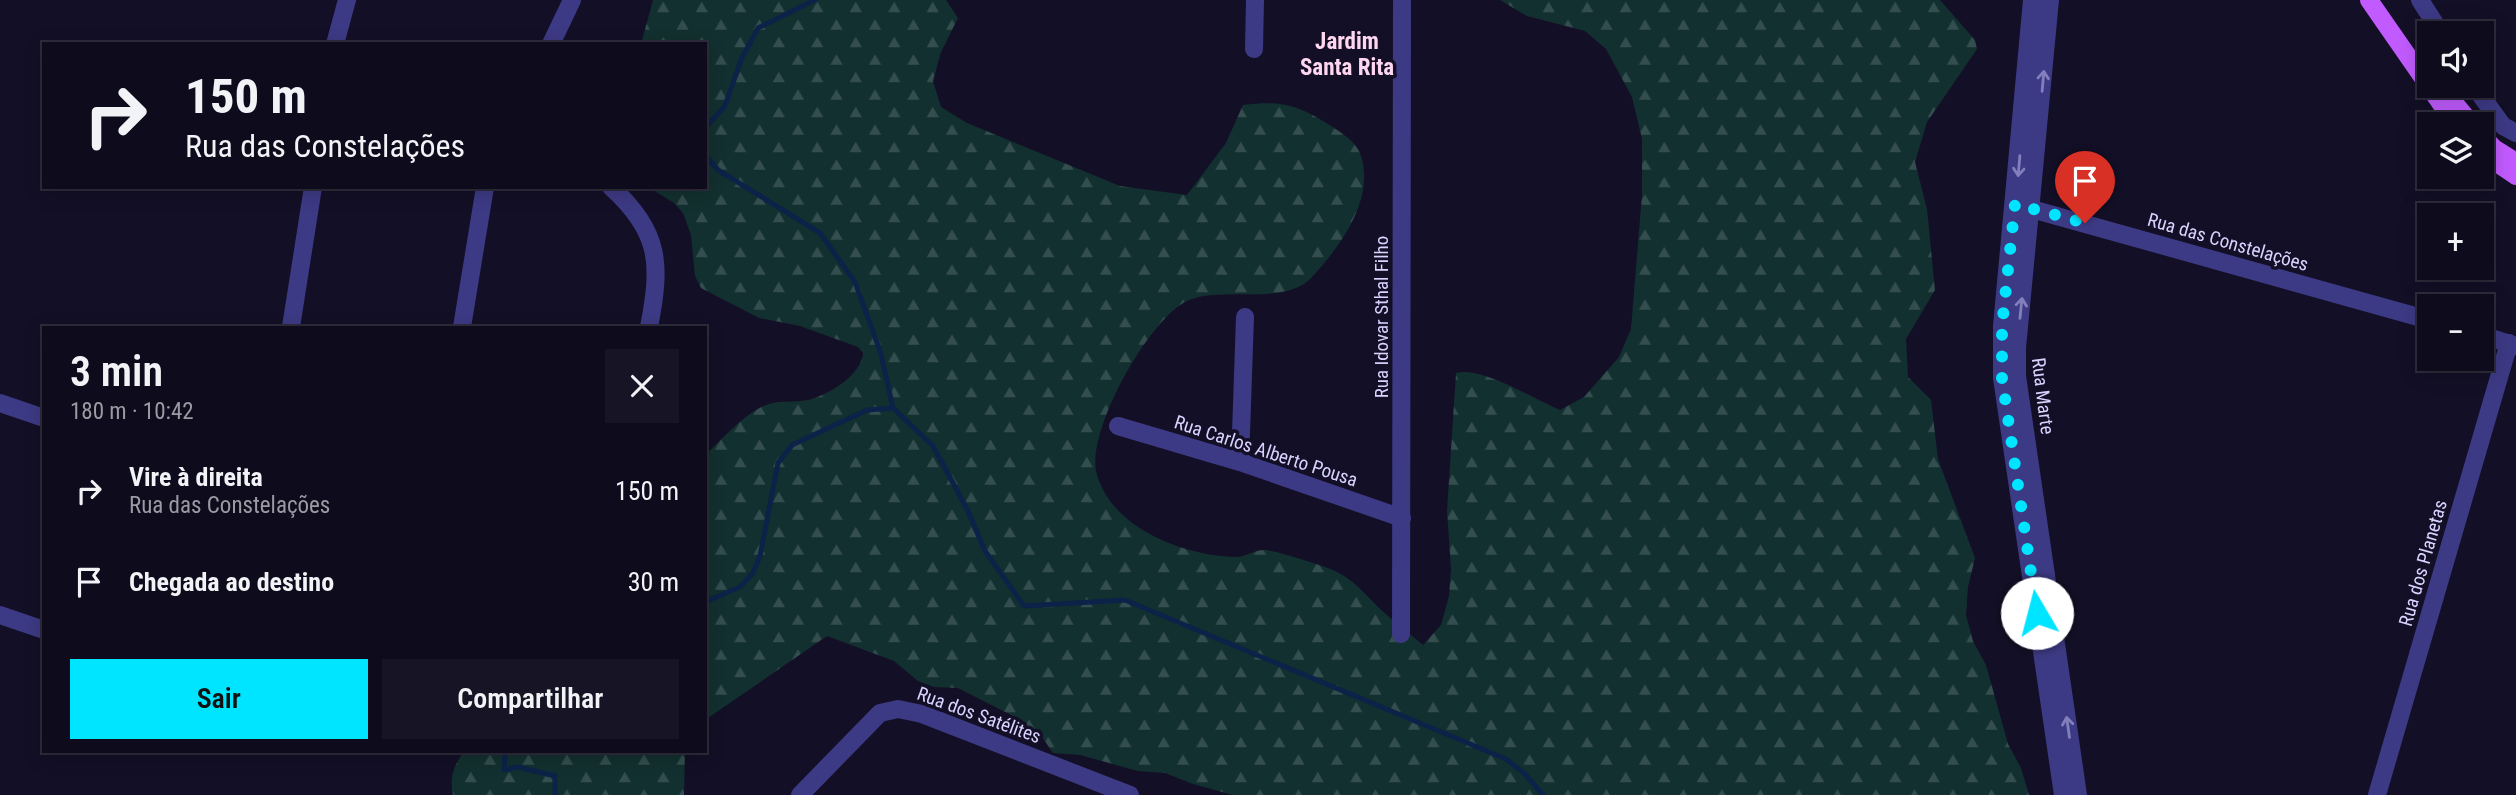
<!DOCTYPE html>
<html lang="pt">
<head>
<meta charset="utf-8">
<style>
	:root { --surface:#0e0b1c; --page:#171425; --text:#f1f3f6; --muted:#9b9ba3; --line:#2e2b3b; --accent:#00e5ff }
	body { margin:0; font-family:"Roboto Condensed",sans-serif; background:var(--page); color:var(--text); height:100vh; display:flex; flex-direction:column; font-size:26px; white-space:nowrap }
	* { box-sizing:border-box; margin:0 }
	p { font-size:23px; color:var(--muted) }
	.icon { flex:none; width:38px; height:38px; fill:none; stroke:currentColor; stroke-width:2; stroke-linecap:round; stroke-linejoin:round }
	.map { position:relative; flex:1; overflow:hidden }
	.drawer { position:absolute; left:42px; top:326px; width:665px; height:427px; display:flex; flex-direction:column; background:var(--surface); border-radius:0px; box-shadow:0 4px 18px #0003,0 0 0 2px var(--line) }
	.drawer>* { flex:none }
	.hud { position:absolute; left:42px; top:42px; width:665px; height:147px; border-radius:0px; box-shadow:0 4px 18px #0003,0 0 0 2px var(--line); background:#0e0b1c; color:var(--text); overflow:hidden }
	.fabs { position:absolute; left:2417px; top:21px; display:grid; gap:14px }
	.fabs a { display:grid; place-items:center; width:77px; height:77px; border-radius:0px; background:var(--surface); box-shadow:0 4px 18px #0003,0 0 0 2px var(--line); font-size:35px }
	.pin { position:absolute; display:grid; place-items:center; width:60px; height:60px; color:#fff; margin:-72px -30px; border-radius:50% 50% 50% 0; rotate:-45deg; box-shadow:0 0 7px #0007 }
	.pin .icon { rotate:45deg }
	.me { position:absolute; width:77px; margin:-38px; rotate:352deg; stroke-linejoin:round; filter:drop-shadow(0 0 5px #0008) }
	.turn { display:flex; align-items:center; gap:24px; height:147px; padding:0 28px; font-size:32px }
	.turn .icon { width:91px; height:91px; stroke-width:2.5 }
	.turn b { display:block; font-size:49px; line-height:60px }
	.round { display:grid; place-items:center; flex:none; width:74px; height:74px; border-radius:0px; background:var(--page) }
	.overview { display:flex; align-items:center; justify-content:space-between; height:119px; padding:0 28px }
	h1 { font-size:42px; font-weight:600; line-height:52px }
	.action { display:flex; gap:14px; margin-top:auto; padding:14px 28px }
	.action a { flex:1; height:80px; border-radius:0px; background:var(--accent); color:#111; font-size:28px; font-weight:600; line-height:80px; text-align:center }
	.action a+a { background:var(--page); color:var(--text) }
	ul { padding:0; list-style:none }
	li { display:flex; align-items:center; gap:21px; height:91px; padding:0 28px }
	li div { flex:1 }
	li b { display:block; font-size:26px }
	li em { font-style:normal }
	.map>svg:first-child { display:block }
</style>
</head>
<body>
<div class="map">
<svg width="2516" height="795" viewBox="0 0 2516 795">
	<defs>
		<pattern id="forest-firs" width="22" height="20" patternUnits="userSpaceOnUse" patternTransform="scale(1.75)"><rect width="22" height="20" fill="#12302f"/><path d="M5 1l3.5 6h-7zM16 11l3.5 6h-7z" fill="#344d4e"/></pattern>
	</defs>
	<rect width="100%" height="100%" fill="#130f26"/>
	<path fill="url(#forest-firs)" d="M653,0H946L958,18L941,52L933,81L941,107L967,123L1120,186L1187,195L1226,143L1243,105C1277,101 1293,103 1323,121C1336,129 1357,141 1361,156C1375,201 1339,248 1311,278C1284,306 1225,286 1189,300C1150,316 1084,434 1097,475C1113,529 1183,555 1234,557C1244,558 1254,550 1264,550C1275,550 1324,566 1335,571C1354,580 1364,593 1379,608C1393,621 1409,633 1423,645L1441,625L1449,596L1451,569L1447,511L1456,373C1481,366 1534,399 1560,410L1584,397L1619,357L1631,329L1642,195V139L1632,97L1606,49L1585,31L1527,16L1500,0H1940L1975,40L1977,49L1927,122L1915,162L1927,209L1935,290L1906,339L1908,377L1931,400L1938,459L1975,558L1968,587L1966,615L1973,641L1986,665L2008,744L2021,768L2029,795H1233L1193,784L1165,773L1138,771L1080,755L1053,753L1042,737L1011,715L958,688L934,687L918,681L894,661L827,636L705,720V455C723,439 746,411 769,404C782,400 795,403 808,400C828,395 861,376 863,353L858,347L800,326L759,318L701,288L695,276L691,235L683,213L674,203L648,187H705V44H641Z
		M464,751H685L684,795H453C449,776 454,766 464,751Z"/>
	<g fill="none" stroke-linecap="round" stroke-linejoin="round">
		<path stroke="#0c2248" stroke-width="5" d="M705,128L725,106L741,60L758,28L815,0
			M705,155L718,170L820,233L855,282L881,354L893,408L933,446L967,509L985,551L1024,606L1125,600L1506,759L1524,773L1543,795
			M705,602L740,587L753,573L760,556L778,463L792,445L867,410L893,408
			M509,751L505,754L504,770L518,767L555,776V795"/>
		<path stroke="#3d3a85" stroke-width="18" d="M2032,0L2002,326V378L2063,795
			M2050,0L2017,348V376L2078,795
			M2420,0L2441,33
			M335,44L347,0
			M551,44L572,0
			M1254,49L1255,0
			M2474,86L2503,126L2516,133
			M611,187C661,232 661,265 649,327
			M2021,206L2429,320
			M291,327L313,187
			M462,327L485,187
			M2482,335L2516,346
			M0,403L44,418
			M1118,426L1240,462L1402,518
			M1240,462L1245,317
			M0,615L44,630
			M1401,634L1402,0
			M800,795L880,713L898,709L922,714L1130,795
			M2377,795L2509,343"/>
		<path stroke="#c25bff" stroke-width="18" d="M2369,0L2455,124
			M2452,100L2472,124
			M2482,135L2494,148L2516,162
			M2482,153L2516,176"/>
	</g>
	<defs><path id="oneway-shaft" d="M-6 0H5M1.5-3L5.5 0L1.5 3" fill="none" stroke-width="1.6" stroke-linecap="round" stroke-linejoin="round" transform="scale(1.75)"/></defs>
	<g stroke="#837fbc">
		<use href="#oneway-shaft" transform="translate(2043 81) rotate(-85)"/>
		<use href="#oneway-shaft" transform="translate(2019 166) rotate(95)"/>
		<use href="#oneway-shaft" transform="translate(2021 308) rotate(-84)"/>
		<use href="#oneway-shaft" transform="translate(2068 727) rotate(-98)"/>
	</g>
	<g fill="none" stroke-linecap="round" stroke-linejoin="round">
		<path stroke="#00e5ff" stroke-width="12" stroke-dasharray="0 21.6" d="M2037,613L2002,378V326L2015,204L2085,223"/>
	</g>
	<g text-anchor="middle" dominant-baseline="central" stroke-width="7" stroke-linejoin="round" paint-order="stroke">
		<g font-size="19" fill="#d9d4ff" stroke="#130f26">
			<text transform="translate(2228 242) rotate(16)">Rua das Constelações</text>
			<text transform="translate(1381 317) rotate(-90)">Rua Idovar Sthal Filho</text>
			<text transform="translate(2043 396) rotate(83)">Rua Marte</text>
			<text transform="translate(1266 451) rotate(18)">Rua Carlos Alberto Pousa</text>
			<text transform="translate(2423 563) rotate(-74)">Rua dos Planetas</text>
			<text transform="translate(979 715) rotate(20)">Rua dos Satélites</text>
		</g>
		<g font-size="23" font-weight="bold" fill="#ffd6f0" stroke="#130f26">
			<text x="1347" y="41">Jardim<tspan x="1347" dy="26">Santa Rita</tspan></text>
		</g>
	</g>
</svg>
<div class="fabs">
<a><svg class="icon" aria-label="sound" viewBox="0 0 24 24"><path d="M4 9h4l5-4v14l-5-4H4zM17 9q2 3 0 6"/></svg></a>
<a><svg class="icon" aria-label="layers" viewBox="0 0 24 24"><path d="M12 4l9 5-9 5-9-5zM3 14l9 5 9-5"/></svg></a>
<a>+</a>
<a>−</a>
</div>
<div class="pin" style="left:2085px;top:223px;background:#d93025"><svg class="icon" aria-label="arrive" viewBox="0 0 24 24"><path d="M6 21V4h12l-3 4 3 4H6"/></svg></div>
<svg class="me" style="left:2037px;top:613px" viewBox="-20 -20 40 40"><circle r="19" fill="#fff"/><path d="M0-13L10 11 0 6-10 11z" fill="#00e5ff"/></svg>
<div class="hud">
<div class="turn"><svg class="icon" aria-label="right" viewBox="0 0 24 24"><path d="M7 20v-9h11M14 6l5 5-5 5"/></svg><div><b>150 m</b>Rua das Constelações</div></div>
</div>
<section class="drawer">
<div class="overview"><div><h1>3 min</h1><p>180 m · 10:42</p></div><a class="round"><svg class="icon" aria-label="close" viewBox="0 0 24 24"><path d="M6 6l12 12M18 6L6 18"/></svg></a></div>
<ul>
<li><svg class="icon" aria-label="right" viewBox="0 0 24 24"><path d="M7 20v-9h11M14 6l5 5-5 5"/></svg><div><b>Vire à direita</b><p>Rua das Constelações</p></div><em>150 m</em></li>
<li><svg class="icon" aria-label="arrive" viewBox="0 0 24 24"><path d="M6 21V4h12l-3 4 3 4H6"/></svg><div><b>Chegada ao destino</b></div><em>30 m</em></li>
</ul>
<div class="action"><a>Sair</a><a>Compartilhar</a></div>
</section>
</div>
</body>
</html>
